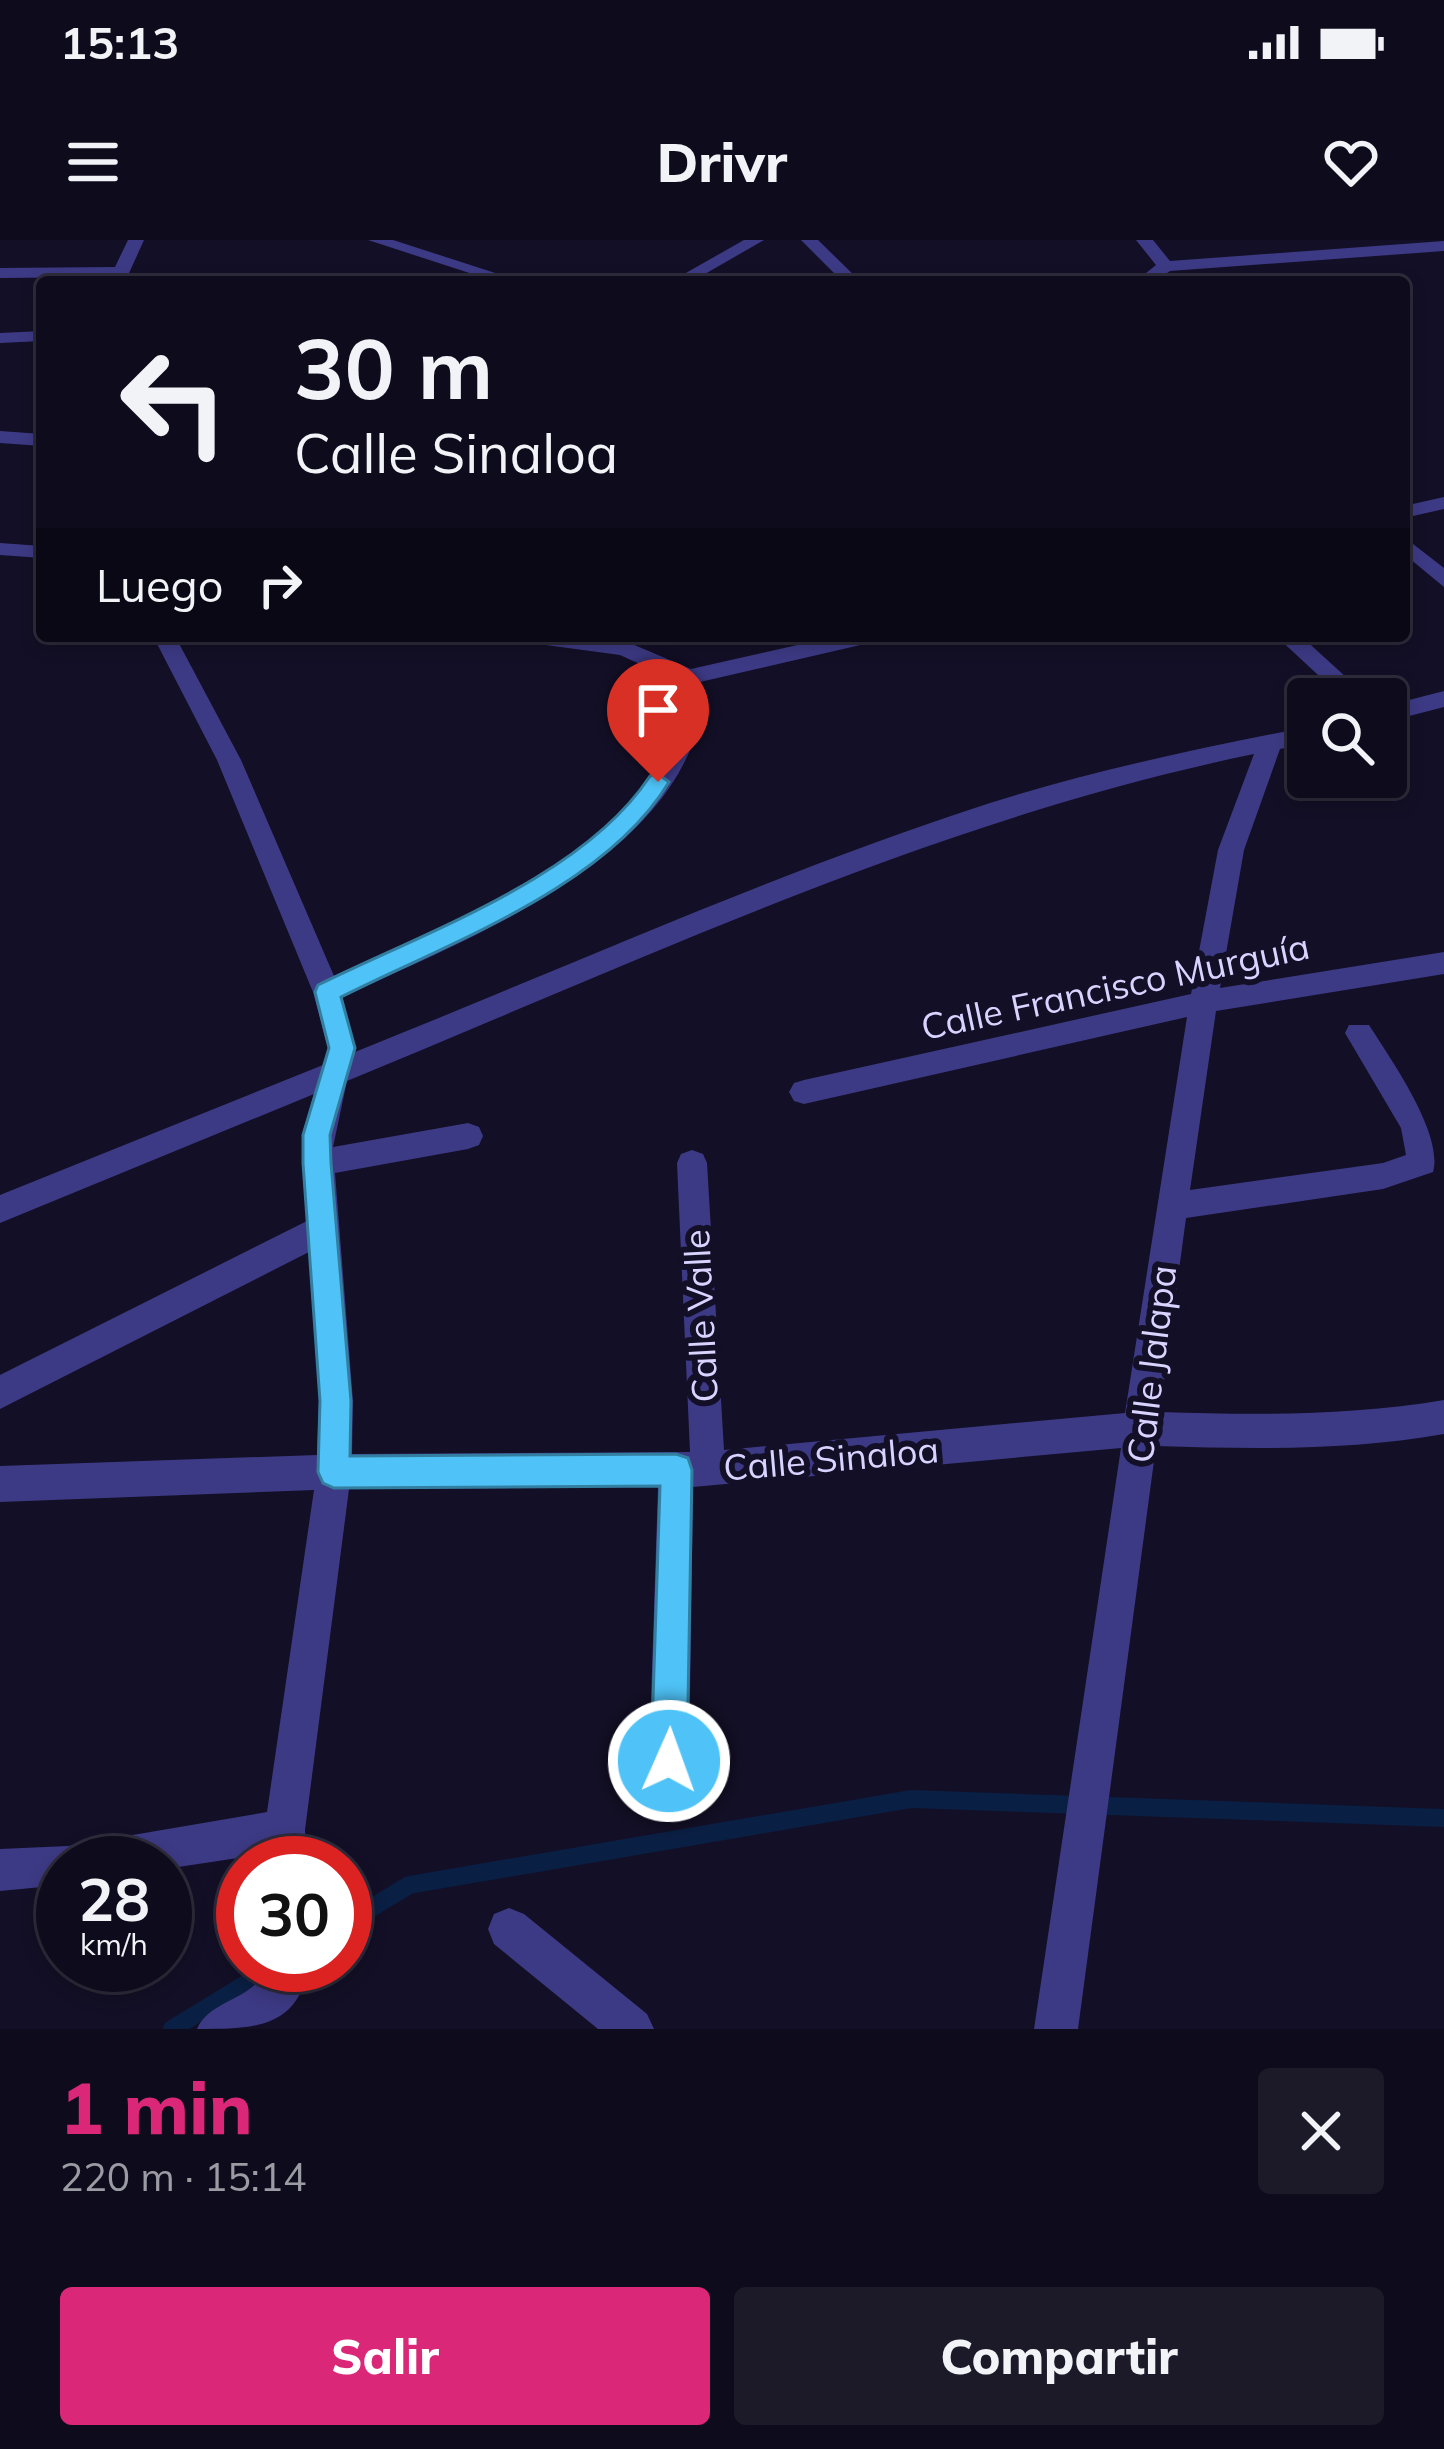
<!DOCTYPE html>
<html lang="es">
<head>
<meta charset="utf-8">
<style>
	:root { --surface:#0e0b1c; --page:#1c1929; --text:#f1f3f6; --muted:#9b9ba3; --line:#2e2b3b; --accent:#db2777 }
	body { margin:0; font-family:Mulish,sans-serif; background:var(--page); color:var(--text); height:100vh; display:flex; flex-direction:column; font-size:45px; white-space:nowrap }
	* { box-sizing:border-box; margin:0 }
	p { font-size:39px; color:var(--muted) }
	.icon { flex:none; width:66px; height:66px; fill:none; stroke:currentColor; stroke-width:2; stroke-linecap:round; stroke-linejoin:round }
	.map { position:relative; height:1789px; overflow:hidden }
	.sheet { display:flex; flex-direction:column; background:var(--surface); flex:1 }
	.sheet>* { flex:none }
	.top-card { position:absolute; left:36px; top:36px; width:1374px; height:366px; border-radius:12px; box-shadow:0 6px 18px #0003,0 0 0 3px var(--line); background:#0e0b1c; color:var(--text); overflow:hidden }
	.buttons { position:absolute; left:1287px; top:438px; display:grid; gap:24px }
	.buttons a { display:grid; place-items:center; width:120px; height:120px; border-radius:12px; background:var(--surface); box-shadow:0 6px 18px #0003,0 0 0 3px var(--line); font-size:60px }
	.speed { position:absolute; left:36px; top:1596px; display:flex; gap:24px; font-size:60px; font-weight:700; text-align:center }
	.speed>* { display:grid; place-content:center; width:156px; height:156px; border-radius:50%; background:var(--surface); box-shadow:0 6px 18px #0003,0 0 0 3px var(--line); line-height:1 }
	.speed small { font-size:30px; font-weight:400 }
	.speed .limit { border:18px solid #d22; background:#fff; color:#111 }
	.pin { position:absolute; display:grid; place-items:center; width:102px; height:102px; color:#fff; margin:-123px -51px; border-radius:50% 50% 50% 0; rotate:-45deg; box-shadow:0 0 12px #0007 }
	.pin .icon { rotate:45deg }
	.me { position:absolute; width:132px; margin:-66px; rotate:2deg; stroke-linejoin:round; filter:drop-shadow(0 0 9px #0008) }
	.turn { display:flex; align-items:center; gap:42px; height:252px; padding:0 60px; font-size:54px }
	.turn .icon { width:156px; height:156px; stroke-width:2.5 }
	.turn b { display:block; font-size:84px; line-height:102px }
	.then { display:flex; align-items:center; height:114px; padding:0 60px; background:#0003; gap:24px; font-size:45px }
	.round { display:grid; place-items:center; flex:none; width:126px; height:126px; border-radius:12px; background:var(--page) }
	.overview { display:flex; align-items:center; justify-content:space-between; height:204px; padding:0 60px }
	h1 { font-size:72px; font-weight:800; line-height:90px; color:var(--accent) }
	.action { display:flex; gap:24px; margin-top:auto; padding:24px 60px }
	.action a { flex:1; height:138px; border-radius:12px; background:var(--accent); color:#fff; font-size:48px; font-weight:800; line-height:138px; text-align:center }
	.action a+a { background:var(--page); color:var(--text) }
	.status { display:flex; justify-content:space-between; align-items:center; height:84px; padding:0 60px; background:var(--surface); direction:ltr }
	.status svg { height:33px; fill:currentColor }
	header { display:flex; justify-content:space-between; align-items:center; height:156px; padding:0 60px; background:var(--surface); font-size:54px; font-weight:800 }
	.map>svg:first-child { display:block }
</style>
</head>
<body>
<div class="status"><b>15:13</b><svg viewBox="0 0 49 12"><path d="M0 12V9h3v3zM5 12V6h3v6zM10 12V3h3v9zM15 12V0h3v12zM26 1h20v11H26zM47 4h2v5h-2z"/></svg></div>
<header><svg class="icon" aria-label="menu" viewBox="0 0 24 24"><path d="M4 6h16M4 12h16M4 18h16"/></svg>Drivr<svg class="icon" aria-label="heart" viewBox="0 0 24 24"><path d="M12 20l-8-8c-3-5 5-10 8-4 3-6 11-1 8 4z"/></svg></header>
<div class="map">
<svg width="1444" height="1789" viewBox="0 0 1444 1789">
	<rect width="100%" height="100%" fill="#130f26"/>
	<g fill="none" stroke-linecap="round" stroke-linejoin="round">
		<path stroke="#0a1f44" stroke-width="18" d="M345,1684L409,1645L911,1559L1444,1578
			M172,1789L277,1725"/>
		<path fill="#3d3a85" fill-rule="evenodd" d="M128,0H144L125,42H109L111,37L0,38V28L115,27Z
			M368,0H393L523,42H497Z
			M744,0H764L691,42H670Z
			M801,0H818L861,42H843Z
			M1136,0H1153L1170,21L1444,1V11L1170,31L1154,42H1135L1156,25Z
			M42,91V101L0,103V93Z
			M0,191L42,194V206L0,203Z
			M1444,257V269L1404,278V266Z
			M1404,297L1444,328V347L1404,314Z
			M0,303L42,306V318L0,315Z
			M153,396H175L241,520L334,736C436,690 634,611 672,496C677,479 676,458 677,441L620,415L531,403L520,396L625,401L691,429L837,396H880L869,403L700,442C699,459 701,481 695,497C650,630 460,702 342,757L355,812C565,728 774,633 990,563C1094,530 1201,508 1308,487V503L1280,509L1244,610L1220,748L1444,712V734L1216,771L1190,950L1383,923L1406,915L1401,888L1345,793L1349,785H1369C1390,818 1444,894 1433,932L1383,949L1186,978L1160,1172C1256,1175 1349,1176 1444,1160V1194C1348,1211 1253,1209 1156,1206L1078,1789H1034L1121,1208L693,1247L689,1521L683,1535L669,1541L655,1535L649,1521L658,1247L349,1249L305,1590L307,1623H265V1614L165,1629V1623H63V1645L0,1651V1609L68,1606L267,1572L314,1250L0,1262V1226L317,1215L319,1161L309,1012L0,1169V1135L307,981L302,895L314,854L0,983V955L323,825L328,808L313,752L217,520ZM1254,514L1218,610L1191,754L804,840L794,843L789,852L794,861L804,864L1187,777L1125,1173L724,1210L707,923L703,914L692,910L681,914L677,923L690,1212L352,1214L353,1161L335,933L468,909L479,905L483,896L479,887L468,883L333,907L347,841C644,719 938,579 1254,514Z
			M1276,396H1301L1370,459H1344Z
			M1444,451V467L1386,482V466Z
			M509,1668L524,1674L647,1774L654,1789H598L494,1704L488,1689L494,1674Z
			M267,1725H309C298,1789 254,1789 197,1789C210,1758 258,1760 267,1725Z"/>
	</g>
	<path fill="#4fc3f7" stroke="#337fa1" stroke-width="3" d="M658,534L669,542C605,648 450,702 341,757L355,808L330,895L331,923L351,1161L350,1216L676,1214L688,1218L692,1230L687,1521L681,1534L669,1539L656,1534L651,1521L660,1246L334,1248L323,1243L318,1232L320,1161L303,923V895L329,808L315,752L318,745C425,692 584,637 650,536Z"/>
	<g text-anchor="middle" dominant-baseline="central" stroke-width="12" stroke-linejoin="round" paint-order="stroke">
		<g font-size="36" fill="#d9d4ff" stroke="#130f26">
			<text transform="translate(1115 746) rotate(-12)">Calle Francisco Murguía</text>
			<text transform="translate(700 1076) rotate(-93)">Calle Valle</text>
			<text transform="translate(1151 1124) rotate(-83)">Calle Jalapa</text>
			<text transform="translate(831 1218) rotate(-5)">Calle Sinaloa</text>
		</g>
	</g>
</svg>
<div class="buttons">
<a><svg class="icon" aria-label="search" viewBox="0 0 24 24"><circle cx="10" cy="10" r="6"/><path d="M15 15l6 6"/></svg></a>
</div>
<div class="speed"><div>28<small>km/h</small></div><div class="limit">30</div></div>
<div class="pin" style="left:658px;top:542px;background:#d93025"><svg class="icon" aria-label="arrive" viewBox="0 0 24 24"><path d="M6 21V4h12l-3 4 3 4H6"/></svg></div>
<svg class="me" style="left:669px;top:1521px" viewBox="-20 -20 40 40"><circle r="17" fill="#4fc3f7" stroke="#fff" stroke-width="3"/><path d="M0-11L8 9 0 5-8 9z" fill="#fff"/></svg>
<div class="top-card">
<div class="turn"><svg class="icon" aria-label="left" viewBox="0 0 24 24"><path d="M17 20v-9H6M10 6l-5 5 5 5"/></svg><div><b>30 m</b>Calle Sinaloa</div></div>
<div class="then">Luego<svg class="icon" aria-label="right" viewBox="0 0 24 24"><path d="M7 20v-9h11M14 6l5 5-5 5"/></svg></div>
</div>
</div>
<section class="sheet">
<div class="overview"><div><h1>1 min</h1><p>220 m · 15:14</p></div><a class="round"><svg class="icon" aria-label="close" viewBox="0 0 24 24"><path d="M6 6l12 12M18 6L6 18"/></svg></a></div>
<div class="action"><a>Salir</a><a>Compartir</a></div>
</section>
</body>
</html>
